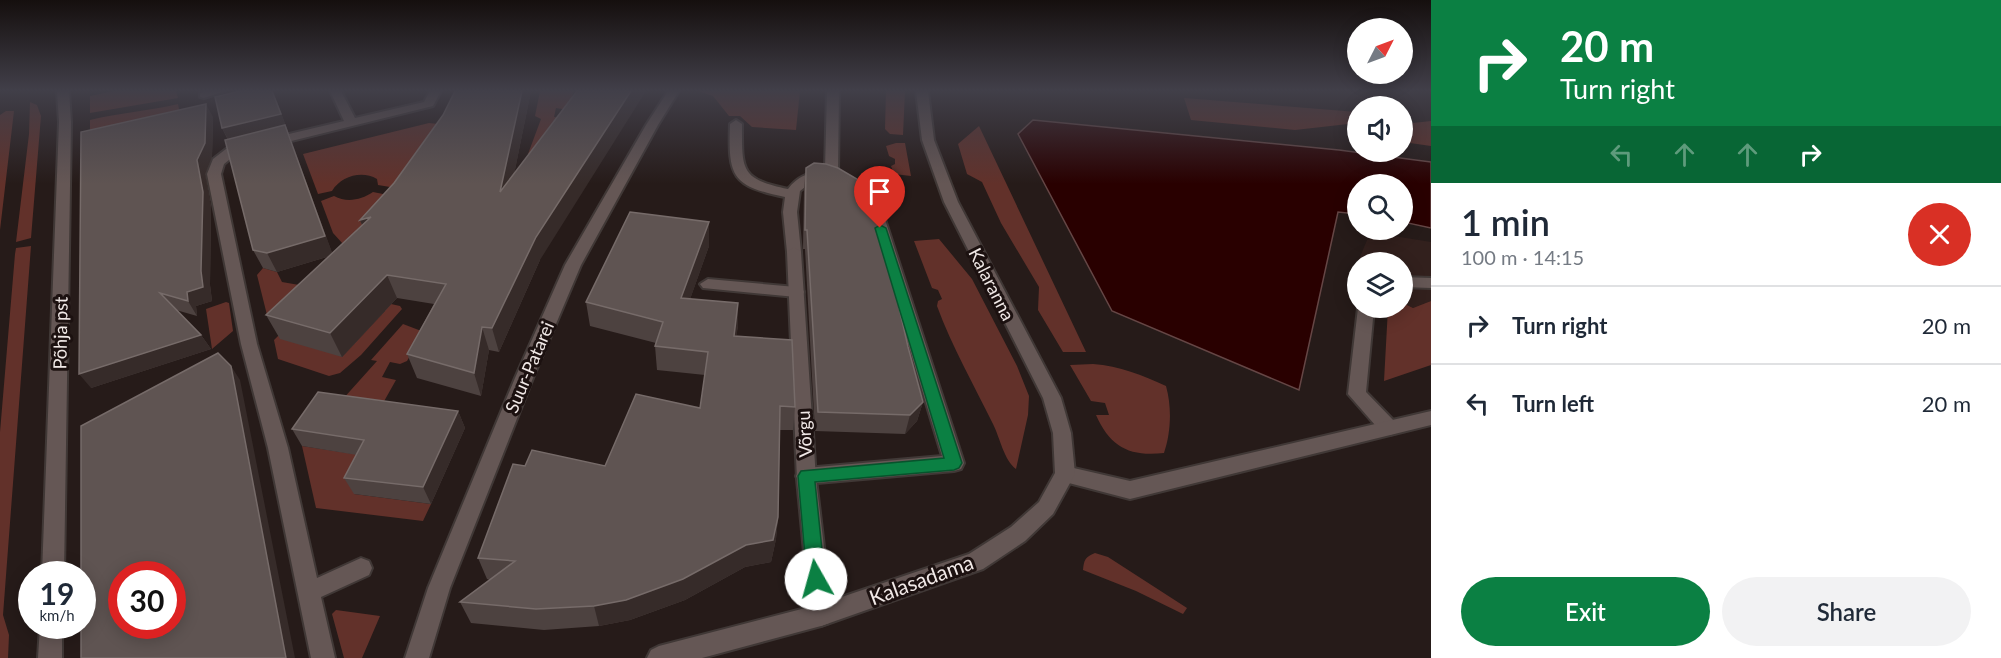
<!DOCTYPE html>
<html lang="en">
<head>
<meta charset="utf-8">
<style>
	:root { --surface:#fff; --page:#f2f2f3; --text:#1f2937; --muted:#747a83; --line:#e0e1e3; --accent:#0b8043 }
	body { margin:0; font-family:Lato,sans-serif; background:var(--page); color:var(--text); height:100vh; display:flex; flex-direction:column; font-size:22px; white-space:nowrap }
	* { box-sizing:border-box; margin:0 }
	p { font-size:20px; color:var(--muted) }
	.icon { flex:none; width:33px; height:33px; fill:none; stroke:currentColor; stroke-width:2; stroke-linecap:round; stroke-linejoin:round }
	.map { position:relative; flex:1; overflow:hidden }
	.panel { display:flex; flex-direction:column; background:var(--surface); width:570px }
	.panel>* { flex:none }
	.banner { background:#0b8043; color:#fff; overflow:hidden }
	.needle { width:39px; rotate:48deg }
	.controls { position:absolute; left:1347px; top:18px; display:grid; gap:12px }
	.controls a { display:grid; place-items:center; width:66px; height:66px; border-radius:50%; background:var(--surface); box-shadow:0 3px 15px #0003; font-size:30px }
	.speed { position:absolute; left:18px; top:561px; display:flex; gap:12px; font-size:30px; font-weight:700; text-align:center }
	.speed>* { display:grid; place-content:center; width:78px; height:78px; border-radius:50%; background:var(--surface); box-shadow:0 3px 15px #0003; line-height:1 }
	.speed small { font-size:15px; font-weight:400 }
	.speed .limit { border:9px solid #d22; background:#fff; color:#111 }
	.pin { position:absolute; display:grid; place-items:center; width:51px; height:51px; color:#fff; margin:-62px -26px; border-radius:50% 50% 50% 0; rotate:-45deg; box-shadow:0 0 6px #0007 }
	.pin .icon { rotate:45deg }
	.me { position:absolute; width:66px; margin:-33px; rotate:353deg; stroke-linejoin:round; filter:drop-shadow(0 0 4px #0008) }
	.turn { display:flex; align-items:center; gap:21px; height:126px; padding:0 30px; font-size:27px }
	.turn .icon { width:78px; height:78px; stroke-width:2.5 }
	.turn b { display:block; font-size:42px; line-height:51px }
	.lanes { display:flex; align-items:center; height:57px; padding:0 30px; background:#0003; justify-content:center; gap:30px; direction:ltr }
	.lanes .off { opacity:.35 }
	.round { display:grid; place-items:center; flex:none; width:63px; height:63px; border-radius:32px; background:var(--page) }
	.head { display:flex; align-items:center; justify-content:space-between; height:102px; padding:0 30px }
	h1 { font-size:36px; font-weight:600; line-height:45px }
	.action { display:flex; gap:12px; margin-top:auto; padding:12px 30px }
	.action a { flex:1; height:69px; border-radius:36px; background:var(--accent); color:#fff; font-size:24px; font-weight:600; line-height:69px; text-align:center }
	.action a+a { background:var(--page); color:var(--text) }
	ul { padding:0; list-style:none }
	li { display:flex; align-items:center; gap:18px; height:78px; padding:0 30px; border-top:2px solid var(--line) }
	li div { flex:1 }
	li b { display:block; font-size:22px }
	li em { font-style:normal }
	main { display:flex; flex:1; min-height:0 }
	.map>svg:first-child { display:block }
</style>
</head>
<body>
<main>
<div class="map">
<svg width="1431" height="658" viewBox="0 0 1431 658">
	<rect width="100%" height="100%" fill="#261b19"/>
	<path fill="#32201d" d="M1381,234L1431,242V301L1413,308L1403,303L1402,262H1358L1367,240Z"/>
	<path fill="#62312a" d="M114,91H176L178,98L90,113V96Z
		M540,91H574L569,104L606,116L556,108L554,117L563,118L539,153L528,154L541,119L535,116Z
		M698,91H800L796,130L752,127L740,116H729L713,96Z
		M886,91H905L903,135L890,134L885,129Z
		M1184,98L1357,112V123L1295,130L1191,120Z
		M30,102L37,105L41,116L31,238L16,242L29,134Z
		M178,104L182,124L90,146V120C119,113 148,111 178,104Z
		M6,111H14L0,230V115Z
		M1431,121V146L1403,142V124Z
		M429,123L438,124L396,188L378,185L377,179C362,170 341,176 332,191L318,194L303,154Z
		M979,126L1086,352H1063L1038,310L1039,287L1001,223L982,182L967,174L958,144Z
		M896,143H905L911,176L894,174L891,166L895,164V159L889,156L886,146Z
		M373,192L393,196L343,244L333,233L321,201L334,196C347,203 361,200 373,192Z
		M939,239L972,279L1017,366L1029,396L1028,415L1016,469C1004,460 1000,438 993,424C974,385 952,347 937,306L938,301L942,299L938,290L932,288L914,241Z
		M31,246L3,615L9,635L8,658H0V432L15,254L16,248Z
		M263,268L277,272L282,282L305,286L275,315L269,313L267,315L257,275Z
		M1431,301V365L1384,381L1388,308H1402L1403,303L1413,308Z
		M226,302L229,303L233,331L212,349L206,309Z
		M382,302L400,306L402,309L361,355L340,373L329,376L278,359L274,340L288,326L342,357L385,311Z
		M403,324L424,332L407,361L400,364L390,362L382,377L396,380L378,412L333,410L377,361L371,360Z
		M1093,364C1120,366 1142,375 1166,386C1172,407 1171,433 1164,453C1130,457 1110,447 1096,415H1109L1105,403L1091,401L1070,365Z
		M302,446L374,457L354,494L431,504L423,521L316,508Z
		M1095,553L1108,557L1187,608L1183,614L1136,591L1083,570C1084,560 1085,557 1095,553Z
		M336,610L380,616L362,658H344L332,614Z"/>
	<path fill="#290000" stroke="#654645" stroke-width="1.5" d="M1033,120L1339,150L1431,162V228L1403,222L1402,184H1358L1357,214L1338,212L1299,390L1112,311L1018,134Z"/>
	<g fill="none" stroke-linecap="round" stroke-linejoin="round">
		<g stroke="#403836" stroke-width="4">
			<path id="service" d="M330,91H341L355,118L424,102L430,91H441L433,106L235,155L224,164L221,174L257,344L288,448L317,578L361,558L369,561L372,568L369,575L321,597L335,658H311L268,448L241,344L207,174L213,159L226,149L344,121Z
				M827,91H839L838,174L836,177L814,180L800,191L797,212L801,252L794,257L787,252L783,212L785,197C732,186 728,177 730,124L736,120L742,124C742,170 740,179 788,189C798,176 808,173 825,170Z
				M204,92V91H225L204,98L200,97V93Z
				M869,196L874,197L881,207L964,463L961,469L954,471L806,484L799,482L796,476L799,470L806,468L942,456L867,207L862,200Z
				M1402,277L1431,278V288L1402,287Z
				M708,279L796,287L802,288L804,292L802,296L796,297L703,288L700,284Z
				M1358,308H1374L1366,392L1396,423L1398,428L1396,433L1389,435L1382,433L1348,394Z"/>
		</g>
		<g stroke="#403836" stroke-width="4">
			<path id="minor" d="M668,91H679L658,125L581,265L533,378L450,588L429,658H405L428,588L515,378L565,265L646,125Z
				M794,247L801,252L816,479L832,615L829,623L821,626L813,623L810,615L797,479L787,252Z
				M1431,411V425L1130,499L1065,482L1058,480L1055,474L1058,468L1065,466L1130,481Z"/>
		</g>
		<g stroke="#403836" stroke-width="4">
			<path id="tertiary" d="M916,91H928L934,140L958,202L1061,398L1071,433L1075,474L1053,514L1025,541L983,569L821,626L702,658H647L651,650L659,646L821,604L969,554L1011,527L1039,502L1055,473L1053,433L1043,398L944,202L922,140Z"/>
		</g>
		<g stroke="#403836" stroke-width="4">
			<path id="secondary" d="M57,91H69L71,122L64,574H42L59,122Z
				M40,626H62V658H38Z"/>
		</g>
		<use href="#service" fill="#655755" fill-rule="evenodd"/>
		<use href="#minor" fill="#655755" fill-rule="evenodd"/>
		<use href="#tertiary" fill="#655755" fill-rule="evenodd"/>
		<use href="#secondary" fill="#655755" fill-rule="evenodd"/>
	</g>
	<path fill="#4d4240" d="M455,91H531L514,174L540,260L499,352L489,350L481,396L417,378L407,354L434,304L397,298L342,357L280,339L266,315L330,256L277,272L263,268L253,250L228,140L222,128L277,102L288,132H287L332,253L362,225L360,220L394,183L443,115Z
		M213,117L212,157L205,174L211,207L210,285L212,301L196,306L197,316L176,310L201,335L211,349L91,388Z
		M806,168L908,347L923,402L917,421L905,434L815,431L805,249H803L804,188Z
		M709,246L690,299L738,326L736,336L795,407L793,430H780L778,517L776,539L771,562L745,567L685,600L630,620L599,626L544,630L471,623L460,602L490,580L487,579L478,558L525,466H605L700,408L705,375L657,370L655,346L656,343L590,326L586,302Z
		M458,411L465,428L431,504L354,494L344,478L357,455L302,446L292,429Z"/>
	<path fill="#362b29" d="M273,91L333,255L277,272L267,253L231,145L222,128Z
		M522,91H531L506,215L500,192Z
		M631,91H646L540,260L499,352L492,328L536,237Z
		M206,104L213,117L212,157L205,174L211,207L210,285L212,301L196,306L197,316L188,301L187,292L201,271L197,160Z
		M371,217L370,243L360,220Z
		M709,222V246L682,322L681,298Z
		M387,275L397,298L342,357L330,333Z
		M738,303V326L733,360L734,336Z
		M482,327L489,350L481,396L474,373Z
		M201,335L211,349L91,388L79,374Z
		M231,366L240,380L295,658H286Z
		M923,402L917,421L905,434L910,415Z
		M458,411L465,428L431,504L423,487Z
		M778,517L776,539L771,562L745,567L685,600L630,620L599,626L594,606L746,545Z"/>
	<path fill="#5f5452" stroke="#766b69" stroke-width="1.5" fill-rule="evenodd" d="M240,91H272L281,114L222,128L215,97Z
		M455,91H522L500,192L577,91H631L536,237L492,328L482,327L474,373L407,354L446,284L387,275L330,333L266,315L371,217L360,220L394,183L443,115Z
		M206,104L205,143L197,160L203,192L201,271L203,287L187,292L188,301L160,293L201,335L79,374L81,132Z
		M285,125L325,236L267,253L253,250L225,140Z
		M814,163L826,164L838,168L857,179L869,191L883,236L908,347L923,402L910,415L818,412L807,230H805L806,168Z
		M630,212L709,222L681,298L738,303L734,336L792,340L795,407L780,406L778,517L773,540L746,545L683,579L626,600L594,606L536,609L460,602L515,561L478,558L513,464L525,466L532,450L605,466L636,394L700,408L708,352L655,346L663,322L586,302Z
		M218,353L231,366L286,658H81V626H82V574H81V426ZM122,574H172V626H122Z
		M318,392L458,411L423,487L344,478L364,440L292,429Z"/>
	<linearGradient id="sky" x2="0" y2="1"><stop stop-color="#150f0e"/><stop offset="0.49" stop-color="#413f49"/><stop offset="1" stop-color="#413f49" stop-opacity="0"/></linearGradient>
	<rect width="1431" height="184" fill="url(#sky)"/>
	<path fill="#0b8043" stroke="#07532c" stroke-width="1.5" d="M880,225L886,228L962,463L959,468L954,470L815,482L825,579L822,585L816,587L809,585L807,579L798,476L801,471L944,458L875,228Z"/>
	<g text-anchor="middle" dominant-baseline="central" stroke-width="6" stroke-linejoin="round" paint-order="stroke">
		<g font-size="18" fill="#f1e9e7" stroke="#1c1110">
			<text transform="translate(992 284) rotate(63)">Kalaranna</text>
			<text transform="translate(60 333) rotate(-89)">Põhja pst</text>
			<text transform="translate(529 367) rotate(-67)">Suur-Patarei</text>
			<text transform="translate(804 434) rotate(-93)">Võrgu</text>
		</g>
		<g font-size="21" fill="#f1e9e7" stroke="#1c1110">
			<text transform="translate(921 579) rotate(-20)">Kalasadama</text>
		</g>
	</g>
</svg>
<div class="controls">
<a><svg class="needle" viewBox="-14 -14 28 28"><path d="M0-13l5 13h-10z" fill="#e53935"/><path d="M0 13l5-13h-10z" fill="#747a83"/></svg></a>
<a><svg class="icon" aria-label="sound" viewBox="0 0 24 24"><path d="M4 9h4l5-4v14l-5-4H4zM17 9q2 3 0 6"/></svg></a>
<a><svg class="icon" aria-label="search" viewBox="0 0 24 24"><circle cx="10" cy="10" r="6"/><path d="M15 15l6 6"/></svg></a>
<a><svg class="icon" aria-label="layers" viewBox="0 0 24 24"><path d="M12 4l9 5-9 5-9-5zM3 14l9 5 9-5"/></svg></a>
</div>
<div class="speed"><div>19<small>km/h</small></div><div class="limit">30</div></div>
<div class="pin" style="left:880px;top:228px;background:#d93025"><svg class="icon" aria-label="arrive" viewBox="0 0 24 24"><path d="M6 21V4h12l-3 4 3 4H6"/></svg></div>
<svg class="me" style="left:816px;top:579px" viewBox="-20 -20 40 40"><circle r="19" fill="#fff"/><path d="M0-13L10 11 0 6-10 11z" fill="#0b8043"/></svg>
</div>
<section class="panel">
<div class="banner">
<div class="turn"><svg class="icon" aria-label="right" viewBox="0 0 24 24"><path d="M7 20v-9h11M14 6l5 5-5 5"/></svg><div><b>20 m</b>Turn right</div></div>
<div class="lanes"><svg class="icon off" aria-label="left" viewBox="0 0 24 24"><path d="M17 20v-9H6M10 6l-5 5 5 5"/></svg><svg class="icon off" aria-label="ahead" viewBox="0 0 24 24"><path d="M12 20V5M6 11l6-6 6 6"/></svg><svg class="icon off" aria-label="ahead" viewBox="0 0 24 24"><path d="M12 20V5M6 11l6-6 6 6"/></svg><svg class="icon" aria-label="right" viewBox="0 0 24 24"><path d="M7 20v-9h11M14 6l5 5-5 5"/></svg></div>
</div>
<div class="head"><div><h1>1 min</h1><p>100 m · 14:15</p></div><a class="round" style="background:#d93025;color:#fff"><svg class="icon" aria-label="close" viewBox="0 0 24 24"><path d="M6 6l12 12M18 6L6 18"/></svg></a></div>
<ul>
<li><svg class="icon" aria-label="right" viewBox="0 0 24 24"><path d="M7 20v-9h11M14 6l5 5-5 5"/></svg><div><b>Turn right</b></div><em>20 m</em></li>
<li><svg class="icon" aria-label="left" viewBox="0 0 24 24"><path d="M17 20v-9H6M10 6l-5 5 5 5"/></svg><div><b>Turn left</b></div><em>20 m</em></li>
</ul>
<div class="action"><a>Exit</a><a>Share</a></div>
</section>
</main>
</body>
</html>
